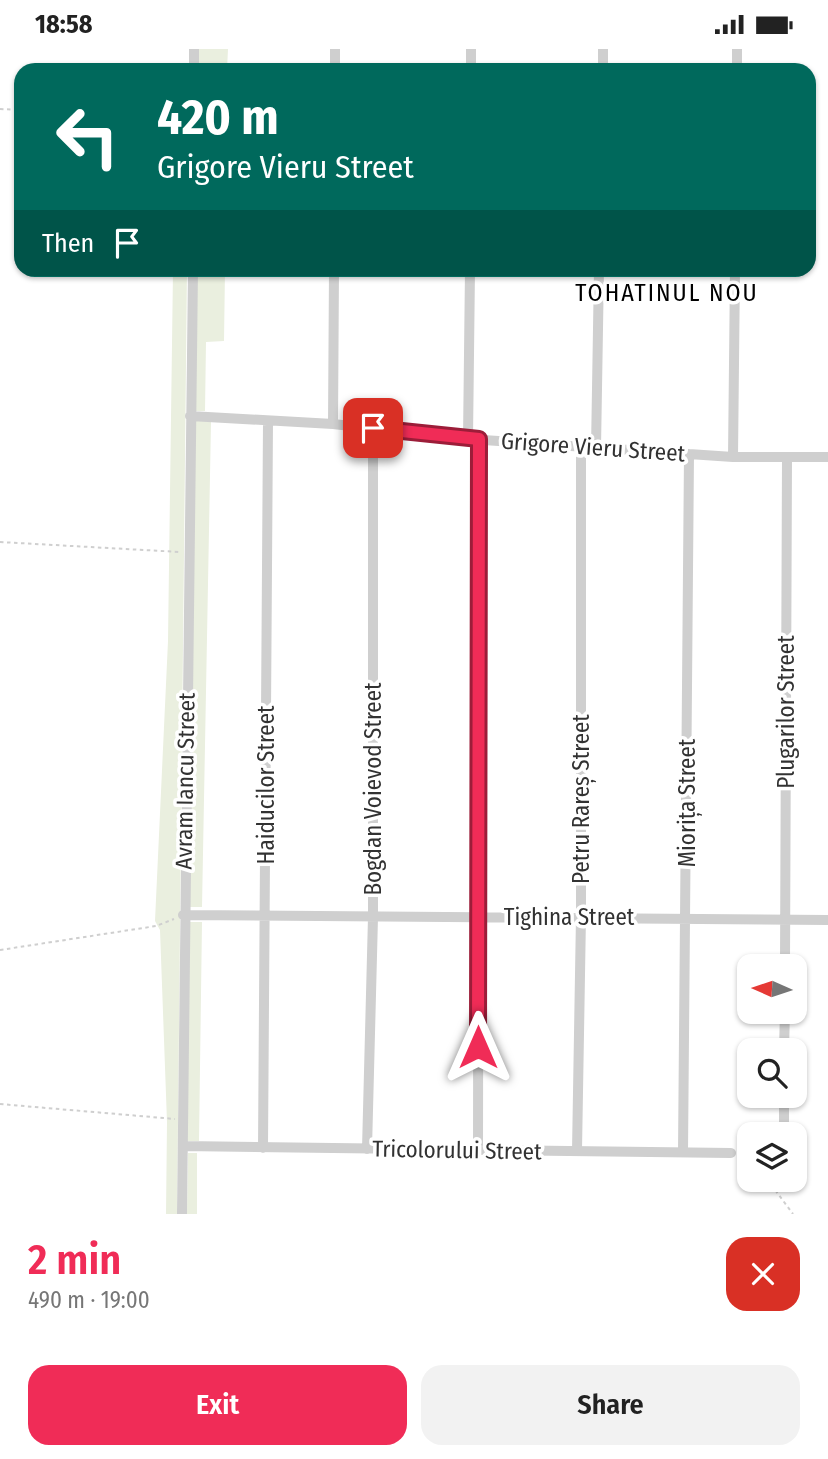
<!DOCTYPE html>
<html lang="en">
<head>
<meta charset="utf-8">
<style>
	:root { --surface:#fff; --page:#f2f2f2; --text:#222; --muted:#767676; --accent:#f02c57 }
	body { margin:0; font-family:"Fira Sans Condensed",sans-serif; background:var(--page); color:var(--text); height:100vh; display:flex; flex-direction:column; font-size:26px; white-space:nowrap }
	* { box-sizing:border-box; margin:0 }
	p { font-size:23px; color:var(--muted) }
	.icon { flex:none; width:38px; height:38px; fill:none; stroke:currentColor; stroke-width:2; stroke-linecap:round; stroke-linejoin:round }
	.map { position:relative; height:1165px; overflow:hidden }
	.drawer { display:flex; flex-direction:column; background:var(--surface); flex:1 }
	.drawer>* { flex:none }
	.guide { position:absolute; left:14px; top:14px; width:802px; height:214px; border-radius:21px; box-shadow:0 2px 5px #0004; background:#00695c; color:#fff; overflow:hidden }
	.needle { width:46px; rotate:273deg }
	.buttons { position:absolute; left:737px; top:905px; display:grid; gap:14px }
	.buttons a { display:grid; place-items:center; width:70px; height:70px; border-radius:14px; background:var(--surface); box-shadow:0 2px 5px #0004; font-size:35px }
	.pin { position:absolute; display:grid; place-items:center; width:60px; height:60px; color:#fff; margin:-30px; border-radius:14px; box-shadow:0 4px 10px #0006 }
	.me { position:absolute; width:77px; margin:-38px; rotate:0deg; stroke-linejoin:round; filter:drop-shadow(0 0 5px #0008) }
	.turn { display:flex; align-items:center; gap:24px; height:147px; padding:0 28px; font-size:32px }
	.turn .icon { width:91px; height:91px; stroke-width:2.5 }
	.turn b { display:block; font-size:49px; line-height:60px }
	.then { display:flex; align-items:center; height:66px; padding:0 28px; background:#0003; gap:14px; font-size:26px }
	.round { display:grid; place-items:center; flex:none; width:74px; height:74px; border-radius:21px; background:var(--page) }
	.head { display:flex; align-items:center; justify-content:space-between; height:119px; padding:0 28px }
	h1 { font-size:42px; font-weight:600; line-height:52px; color:var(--accent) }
	.button { display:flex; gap:14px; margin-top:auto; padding:14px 28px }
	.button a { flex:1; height:80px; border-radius:21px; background:var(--accent); color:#fff; font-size:28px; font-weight:600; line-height:80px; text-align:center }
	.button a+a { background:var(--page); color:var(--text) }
	.status { display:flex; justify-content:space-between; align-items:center; height:49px; padding:0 35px; background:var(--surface); direction:ltr }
	.status svg { height:19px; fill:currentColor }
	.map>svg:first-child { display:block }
</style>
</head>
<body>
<div class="status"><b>18:58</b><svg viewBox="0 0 49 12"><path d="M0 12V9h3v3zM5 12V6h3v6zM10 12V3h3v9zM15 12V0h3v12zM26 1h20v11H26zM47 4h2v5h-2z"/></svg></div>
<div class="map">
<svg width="828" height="1165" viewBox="0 0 828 1165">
	<rect width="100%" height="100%" fill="#fff"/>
	<path fill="#eaefdf" d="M198,0H228L227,21H198Z
		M187,220L177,1165H166L167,1073L160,881L155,872L168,592L173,221Z
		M196,221H225L224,292L206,293L205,362H195Z
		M195,371L211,373L202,858H189Z
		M189,873H202L199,1092H187Z
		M188,1104H197V1165H187Z"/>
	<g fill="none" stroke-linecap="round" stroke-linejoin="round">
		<path stroke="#cfcfcf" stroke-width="2" stroke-dasharray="3.5 3.5" stroke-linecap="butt" d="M0,60L21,61
			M0,493L180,503
			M0,901L156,877L174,870
			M0,1055L175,1070
			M739,1107L749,1112
			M767,1130L793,1165"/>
		<path stroke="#cfcfcf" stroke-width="10" d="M194,21V0
			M335,21V0
			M471,21V0
			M603,21V0
			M737,21V0
			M190,367L333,375L468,390L733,408H828
			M333,375L334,220
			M468,390L470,220
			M596,399L599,220
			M733,408L735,220
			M183,866L828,871
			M785,917L787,409
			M784,1001L785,962
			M784,1085V1046
			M183,1097L731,1104
			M263,1099L268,373
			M367,1100L373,868V379
			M478,1101L479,390
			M577,1102L581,867V397
			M683,1103L689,405
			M182,1165L193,220"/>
	</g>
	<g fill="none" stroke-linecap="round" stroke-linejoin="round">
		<g stroke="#9c1d39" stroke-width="18">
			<path id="route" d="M373,379L479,390L478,998"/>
		</g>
		<use href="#route" stroke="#f02c57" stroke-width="12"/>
	</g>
	<g text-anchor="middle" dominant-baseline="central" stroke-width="7" stroke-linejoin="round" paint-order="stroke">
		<g font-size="23" fill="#323232" stroke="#fff">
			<text transform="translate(593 398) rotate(4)">Grigore Vieru Street</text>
			<text transform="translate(786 663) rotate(-90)">Plugarilor Street</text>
			<text transform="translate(185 732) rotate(-89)">Avram Iancu Street</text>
			<text transform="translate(266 736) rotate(-90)">Haiducilor Street</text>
			<text transform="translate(373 740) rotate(-90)">Bogdan Voievod Street</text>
			<text transform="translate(581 750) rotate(-90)">Petru Rareș Street</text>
			<text transform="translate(687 754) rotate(-90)">Miorița Street</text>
			<text x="569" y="868">Tighina Street</text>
			<text transform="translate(457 1101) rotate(1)">Tricolorului Street</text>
		</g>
		<g font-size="24" letter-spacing="2" fill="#000" stroke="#fff">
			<text x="667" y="244">TOHATINUL NOU</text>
		</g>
	</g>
</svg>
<div class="buttons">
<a><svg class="needle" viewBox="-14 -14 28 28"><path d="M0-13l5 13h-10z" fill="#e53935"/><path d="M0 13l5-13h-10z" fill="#767676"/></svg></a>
<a><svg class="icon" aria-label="search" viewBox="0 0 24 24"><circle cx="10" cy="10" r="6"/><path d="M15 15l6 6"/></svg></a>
<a><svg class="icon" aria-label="layers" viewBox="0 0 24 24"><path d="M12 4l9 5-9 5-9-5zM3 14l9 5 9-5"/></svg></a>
</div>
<div class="pin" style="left:373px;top:379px;background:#d93025"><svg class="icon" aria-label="arrive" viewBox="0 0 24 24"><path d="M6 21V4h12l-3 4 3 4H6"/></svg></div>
<svg class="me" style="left:478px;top:998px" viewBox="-20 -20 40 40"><path d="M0-17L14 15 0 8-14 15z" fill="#f02c57" stroke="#fff" stroke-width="4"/></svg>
<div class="guide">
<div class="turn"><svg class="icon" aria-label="left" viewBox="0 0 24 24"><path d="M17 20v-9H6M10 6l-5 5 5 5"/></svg><div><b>420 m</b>Grigore Vieru Street</div></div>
<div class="then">Then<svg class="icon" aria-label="arrive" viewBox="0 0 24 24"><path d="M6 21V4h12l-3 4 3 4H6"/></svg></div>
</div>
</div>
<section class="drawer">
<div class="head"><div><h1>2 min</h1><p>490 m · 19:00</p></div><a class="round" style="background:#d93025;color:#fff"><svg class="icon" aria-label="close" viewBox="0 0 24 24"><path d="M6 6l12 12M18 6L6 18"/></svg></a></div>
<div class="button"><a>Exit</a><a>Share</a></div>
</section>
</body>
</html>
